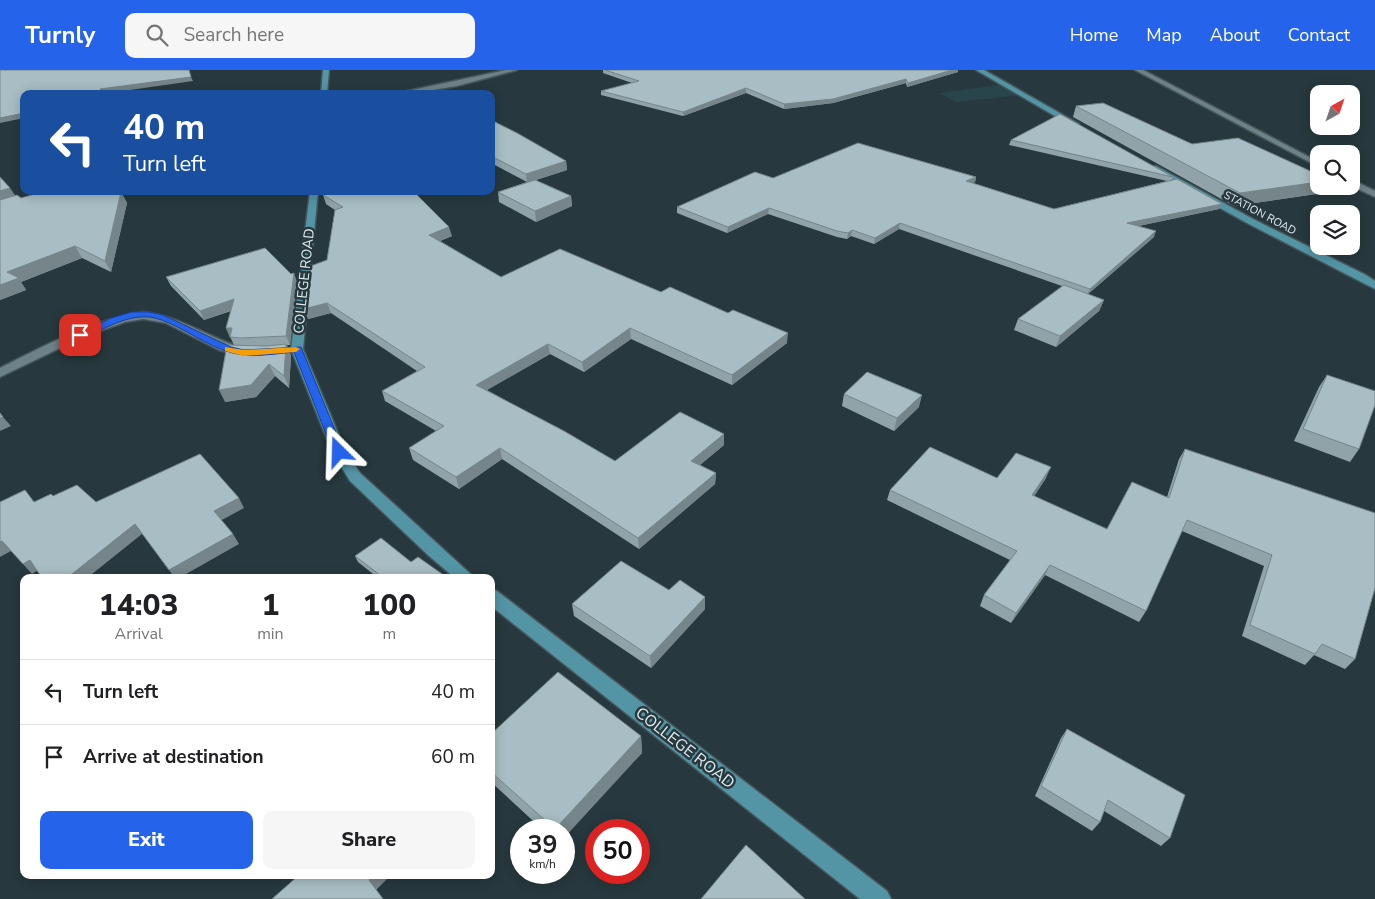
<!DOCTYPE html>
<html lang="en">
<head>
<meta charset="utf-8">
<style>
	:root { --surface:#fff; --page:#f6f6f6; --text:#202124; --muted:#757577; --line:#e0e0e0; --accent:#2563eb }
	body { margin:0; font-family:"Nunito Sans",sans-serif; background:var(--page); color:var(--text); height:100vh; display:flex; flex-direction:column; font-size:19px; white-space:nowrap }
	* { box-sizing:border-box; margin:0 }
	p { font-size:16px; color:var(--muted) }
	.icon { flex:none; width:28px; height:28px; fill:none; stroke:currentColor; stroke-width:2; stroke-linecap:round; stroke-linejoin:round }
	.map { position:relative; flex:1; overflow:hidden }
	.details { position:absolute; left:20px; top:504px; width:475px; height:305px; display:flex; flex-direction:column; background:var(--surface); border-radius:10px; box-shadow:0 2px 12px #0003 }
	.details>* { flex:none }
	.guide { position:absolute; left:20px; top:20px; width:475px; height:105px; border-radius:10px; box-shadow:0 2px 12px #0003; background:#1a4fa0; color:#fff; overflow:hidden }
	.needle { width:32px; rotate:40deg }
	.tools { position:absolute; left:1310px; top:15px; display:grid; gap:10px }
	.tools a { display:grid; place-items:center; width:50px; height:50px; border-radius:10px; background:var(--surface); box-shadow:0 2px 12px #0003; font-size:25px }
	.speed { position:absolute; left:510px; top:749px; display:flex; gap:10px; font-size:25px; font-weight:700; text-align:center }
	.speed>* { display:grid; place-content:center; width:65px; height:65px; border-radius:50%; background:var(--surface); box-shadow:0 2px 12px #0003; line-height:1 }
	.speed small { font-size:12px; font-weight:400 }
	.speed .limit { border:8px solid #d22; background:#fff; color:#111 }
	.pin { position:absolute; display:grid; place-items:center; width:42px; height:42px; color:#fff; margin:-21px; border-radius:10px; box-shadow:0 2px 8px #0006 }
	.me { position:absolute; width:55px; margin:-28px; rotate:338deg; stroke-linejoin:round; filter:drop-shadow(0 0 4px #0008) }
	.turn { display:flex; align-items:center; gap:18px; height:105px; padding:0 20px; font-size:22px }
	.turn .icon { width:65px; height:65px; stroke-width:2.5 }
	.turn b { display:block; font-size:35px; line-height:42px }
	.eta { display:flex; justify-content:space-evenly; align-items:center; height:85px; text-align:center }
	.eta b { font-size:30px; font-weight:800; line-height:35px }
	.primary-button { display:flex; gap:10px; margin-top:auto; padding:10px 20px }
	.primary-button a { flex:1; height:58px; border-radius:10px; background:var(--accent); color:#fff; font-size:20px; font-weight:800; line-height:58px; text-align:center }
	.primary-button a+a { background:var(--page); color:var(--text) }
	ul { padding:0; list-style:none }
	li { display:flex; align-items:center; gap:15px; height:65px; padding:0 20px; border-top:1px solid var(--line) }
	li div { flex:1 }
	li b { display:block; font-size:19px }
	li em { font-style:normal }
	header { display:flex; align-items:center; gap:30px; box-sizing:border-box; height:70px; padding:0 25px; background:var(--accent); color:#fff }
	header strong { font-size:24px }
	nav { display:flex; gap:28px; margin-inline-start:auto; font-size:18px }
	.search { width:350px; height:45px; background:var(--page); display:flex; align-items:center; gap:12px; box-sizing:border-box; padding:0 18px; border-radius:10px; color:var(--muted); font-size:19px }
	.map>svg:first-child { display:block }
</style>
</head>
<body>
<header>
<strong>Turnly</strong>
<div class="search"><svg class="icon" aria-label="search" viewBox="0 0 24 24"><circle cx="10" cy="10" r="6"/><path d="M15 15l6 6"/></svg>Search here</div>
<nav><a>Home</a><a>Map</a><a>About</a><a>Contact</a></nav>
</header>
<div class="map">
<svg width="1375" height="829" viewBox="0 0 1375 829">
	<rect width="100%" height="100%" fill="#27393e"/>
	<path fill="#29454c" d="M999,15L1020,25L956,32L939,23Z"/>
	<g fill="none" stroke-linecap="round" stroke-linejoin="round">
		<g stroke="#455559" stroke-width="3">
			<path id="minor" d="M506,0H517L457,16L410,24H393Z
				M1135,0H1143L1319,92V97Z
				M1351,109L1375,121V127L1351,116Z
				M143,242C182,246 213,271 250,280L252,283L246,287L219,280L166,253L143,249L125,252L83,267L0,307V298C46,275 91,250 143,242Z"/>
		</g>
		<g stroke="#455559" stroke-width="3">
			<path id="major" d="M323,0H329L327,24H321Z
				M976,0H984L1079,54L1072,56Z
				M1156,96L1253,149L1366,205L1375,211V219L1247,153L1153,101V97Z
				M310,121H318L303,279L346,382L360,403L475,508H455L429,486L350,411L332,382L291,279Z
				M491,519L497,521L887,821L891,829H860L491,536Z"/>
		</g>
		<use href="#minor" fill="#6d8288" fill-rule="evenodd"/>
		<use href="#major" fill="#5395a5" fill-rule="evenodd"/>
	</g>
	<path fill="#90a3a9" d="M603,0H958V2L907,17L906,13L833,33L784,39L746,23L683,46L601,25V21L632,13L603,3Z
		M1076,36L1192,74L1323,123L1234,136L1073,47Z
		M491,50L566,91L567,100L536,110L571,126L572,136L536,152L499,132L498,122L527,112L491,93Z
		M1011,70L1173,107L1172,110L1222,134L1219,139L1138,156L1154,167L1088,224L1104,230L1099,241L1056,277L1014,260L1018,249L1062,216L899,159L874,174L851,166L847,169L837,167L768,144L727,163L677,143V137L976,107L975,112L973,113L1054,139L1167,111L1009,75Z
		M121,122L127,133L111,202L82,188L21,212L26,220L0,230L15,125L21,128Z
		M323,125L452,166L440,171L501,207L661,222L787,273L732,315L631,269L584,302L550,284L487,320L615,391L724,375L700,395L716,403L715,414L639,479L502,389L459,419L413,390L409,378L436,361L385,331L382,321L417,301L331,243L308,249L327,190L335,140L326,134Z
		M166,207L297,212L290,275H287L291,286L289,318L275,306L256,327L225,332L234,275L226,258L231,241L204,250L171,216Z
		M1327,305L1359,379L1350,392L1294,371L1319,317Z
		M844,324L919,337L894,361L842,336Z
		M1185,379L1355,589L1345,599L1314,585L1305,595L1242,566L1264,496L1182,461L1146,541L1139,552L1045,505L1011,553L980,536L984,525L1010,490L887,430L890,420L997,408H1046L1034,426L1107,459L1167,427L1179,389Z
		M355,486L411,492L445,508H378L358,492Z
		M669,520L705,527V539L651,598L574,546L572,534Z
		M1067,659L1170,768L1161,776L1104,741L1100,752L1092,761L1035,726L1061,668Z
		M491,664L641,666L642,683L564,760H543L491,712Z"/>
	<path fill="#768589" d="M952,0H958V2L907,17L908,13Z
		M191,7L193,11L102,24L100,19Z
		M906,9V13L833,33L784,39V34Z
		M746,18V23L683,46V42Z
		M24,43V48L0,53V48Z
		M566,91L567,100L527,113L526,104Z
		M976,107L975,112L964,117L966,111Z
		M1319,112V116H1326L1323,123L1234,136L1240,123Z
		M10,118L17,128L0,133V121Z
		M121,122L127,133L111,202L105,191Z
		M571,126L572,136L536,152L535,141Z
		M1222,134L1219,139L1125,159L1127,153Z
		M769,138L768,144L727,163L728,157Z
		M900,153L899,159L874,174L875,168Z
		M449,157L452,166L431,175L429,165Z
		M852,160L851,166L847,169L848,163Z
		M1156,161L1154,167L1087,225L1090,219Z
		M75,176L82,188L21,212L26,220L0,230V215L7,202Z
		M294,203L297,212L290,275L286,266Z
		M234,229L238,238L204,250L200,241Z
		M1104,230L1099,241L1056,277L1060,266Z
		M327,233L331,243L308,249L304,239Z
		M226,258H232L231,267L230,268Z
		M630,258L631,269L584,302L582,292Z
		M788,263L787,273L732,315V305Z
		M286,274L291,286L289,318L284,306Z
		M548,274L550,284L478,325L476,315Z
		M269,294L275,306L256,327L225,332L219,320Z
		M922,325L919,337L894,361L897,348Z
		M3,347L11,356L0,361V348Z
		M724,364V375L691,402V391Z
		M500,378L502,389L459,419L456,407Z
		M1051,397L1046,408L1028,436L1032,425Z
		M716,403L715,414L639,479L638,468Z
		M239,428L244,438L220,451L214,441Z
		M135,454L142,464L87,508H67Z
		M233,464L239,474L179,508H175L169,500Z
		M2,471L11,481L0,487V472Z
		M30,490L38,500L32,504L23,494Z
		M1050,495L1045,505L1011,553L1016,543Z
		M705,527V539L651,598L650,586Z
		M641,666L642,683L564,768V760H555V759Z
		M374,805H389L390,806L376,820L369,810Z"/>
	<path fill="#a8bec4" stroke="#768589" d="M0,0H189L191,7L100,19L108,24H24V43L0,48Z
		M605,0H952L908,13L906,9L833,29L784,34L746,18L683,42L601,21L639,11Z
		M433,21L438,24H419Z
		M1103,33L1192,74L1238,68L1319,105V112L1240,123L1076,36Z
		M1060,44L1173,107L1011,70Z
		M491,50L517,63L566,91L526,104L491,86Z
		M858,73L976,107L966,111L1054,139L1177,109L1222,134L1127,153L1156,161L1090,219L900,153L875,168L852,160L848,163L837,161L769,138L728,157L677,137L755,102L773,108Z
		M0,107L10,118L0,121Z
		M535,110L571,126L535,141L498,122Z
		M46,121H120L121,122L105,191L75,176L7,202L19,208L0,215V130L17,125L21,128Z
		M344,121H413L449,157L429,165L501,207L560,179L661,222L670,217L728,243L733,240L788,263L732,305L630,258L582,292L548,274L476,315L564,361L615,391L680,342L724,364L691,391L716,403L638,468L500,378L456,407L409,378L444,356L382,321L425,297L327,233L304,239L308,197L327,190L335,140L343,137L323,125Z
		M265,178L291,204L294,203L286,266L241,268L230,267L232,258H226L234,229L200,241L166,207Z
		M1064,215L1104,230L1060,266L1018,249Z
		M286,274L284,306L269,294L251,315L219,320L227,275L267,276Z
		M867,302L922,325L897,348L844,324Z
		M1327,305L1375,321V335L1359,379L1303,359Z
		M0,343L3,347L0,348Z
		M930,377L997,408L1016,383L1051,397L1032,425L1107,459L1132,412L1169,428L1185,379L1375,443V518L1355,589L1322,574L1315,584L1250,555L1272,485L1187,450L1146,541L1050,495L1016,543L984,525L1017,481L890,420Z
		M200,384L239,428L214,441L233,464L169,500L135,454L67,508H42L30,490L23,494L2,471L0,472V432L25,420L34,432L51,424L53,426L77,415L96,432Z
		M381,468L411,492L418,487L445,506L443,508H384L355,486Z
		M621,491L669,520L680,510L705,527L650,586L572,534Z
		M558,602L641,666L555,759L491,702V664Z
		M1067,659L1185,725L1170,768L1108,730L1100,752L1041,716Z
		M746,775L805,829H701Z
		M299,805H374L369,810L383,829H272Z"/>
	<path fill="#2563eb" stroke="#184099" d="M132,242H149L163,245L231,277L244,280L301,277L344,382L343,384H335L333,382L294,282C272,284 248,289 226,281C203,274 171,249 149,247C123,245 104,261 80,268L76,265L111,248Z"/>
	<path fill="#f59e0b" d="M225,277L244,280L296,277L300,279L296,282L244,286L225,281Z"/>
	<g text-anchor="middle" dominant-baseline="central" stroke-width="5" stroke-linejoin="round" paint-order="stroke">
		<g font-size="11" fill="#e0ebee" stroke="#27393e">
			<text transform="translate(1260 143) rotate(28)">STATION ROAD</text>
		</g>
		<g font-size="14" fill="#e0ebee" stroke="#27393e">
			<text transform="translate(304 211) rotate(-84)">COLLEGE ROAD</text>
		</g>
		<g font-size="16" fill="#e0ebee" stroke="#27393e">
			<text transform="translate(685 678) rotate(38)">COLLEGE ROAD</text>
		</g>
	</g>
</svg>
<div class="tools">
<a><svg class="needle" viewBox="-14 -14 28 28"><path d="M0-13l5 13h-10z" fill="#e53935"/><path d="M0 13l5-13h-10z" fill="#757577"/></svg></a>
<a><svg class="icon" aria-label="search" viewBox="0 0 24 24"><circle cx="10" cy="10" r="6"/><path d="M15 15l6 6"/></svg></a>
<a><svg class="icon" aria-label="layers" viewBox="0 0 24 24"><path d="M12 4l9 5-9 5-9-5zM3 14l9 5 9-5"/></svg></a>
</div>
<div class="speed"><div>39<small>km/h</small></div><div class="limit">50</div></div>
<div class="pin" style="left:80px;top:265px;background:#d93025"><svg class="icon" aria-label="arrive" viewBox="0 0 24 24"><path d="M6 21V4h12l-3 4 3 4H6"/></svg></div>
<svg class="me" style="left:339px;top:382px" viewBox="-20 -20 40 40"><path d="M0-17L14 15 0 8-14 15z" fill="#2563eb" stroke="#fff" stroke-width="4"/></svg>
<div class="guide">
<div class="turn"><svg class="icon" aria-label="left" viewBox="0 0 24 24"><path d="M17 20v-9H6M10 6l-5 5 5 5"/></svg><div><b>40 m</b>Turn left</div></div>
</div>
<section class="details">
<div class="eta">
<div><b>14:03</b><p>Arrival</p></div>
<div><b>1</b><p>min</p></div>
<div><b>100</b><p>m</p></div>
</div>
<ul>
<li><svg class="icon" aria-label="left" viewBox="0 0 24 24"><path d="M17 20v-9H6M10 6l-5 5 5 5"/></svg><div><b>Turn left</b></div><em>40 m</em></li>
<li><svg class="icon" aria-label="arrive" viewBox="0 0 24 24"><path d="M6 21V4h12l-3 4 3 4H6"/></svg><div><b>Arrive at destination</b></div><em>60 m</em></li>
</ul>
<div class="primary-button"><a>Exit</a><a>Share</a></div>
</section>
</div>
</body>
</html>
